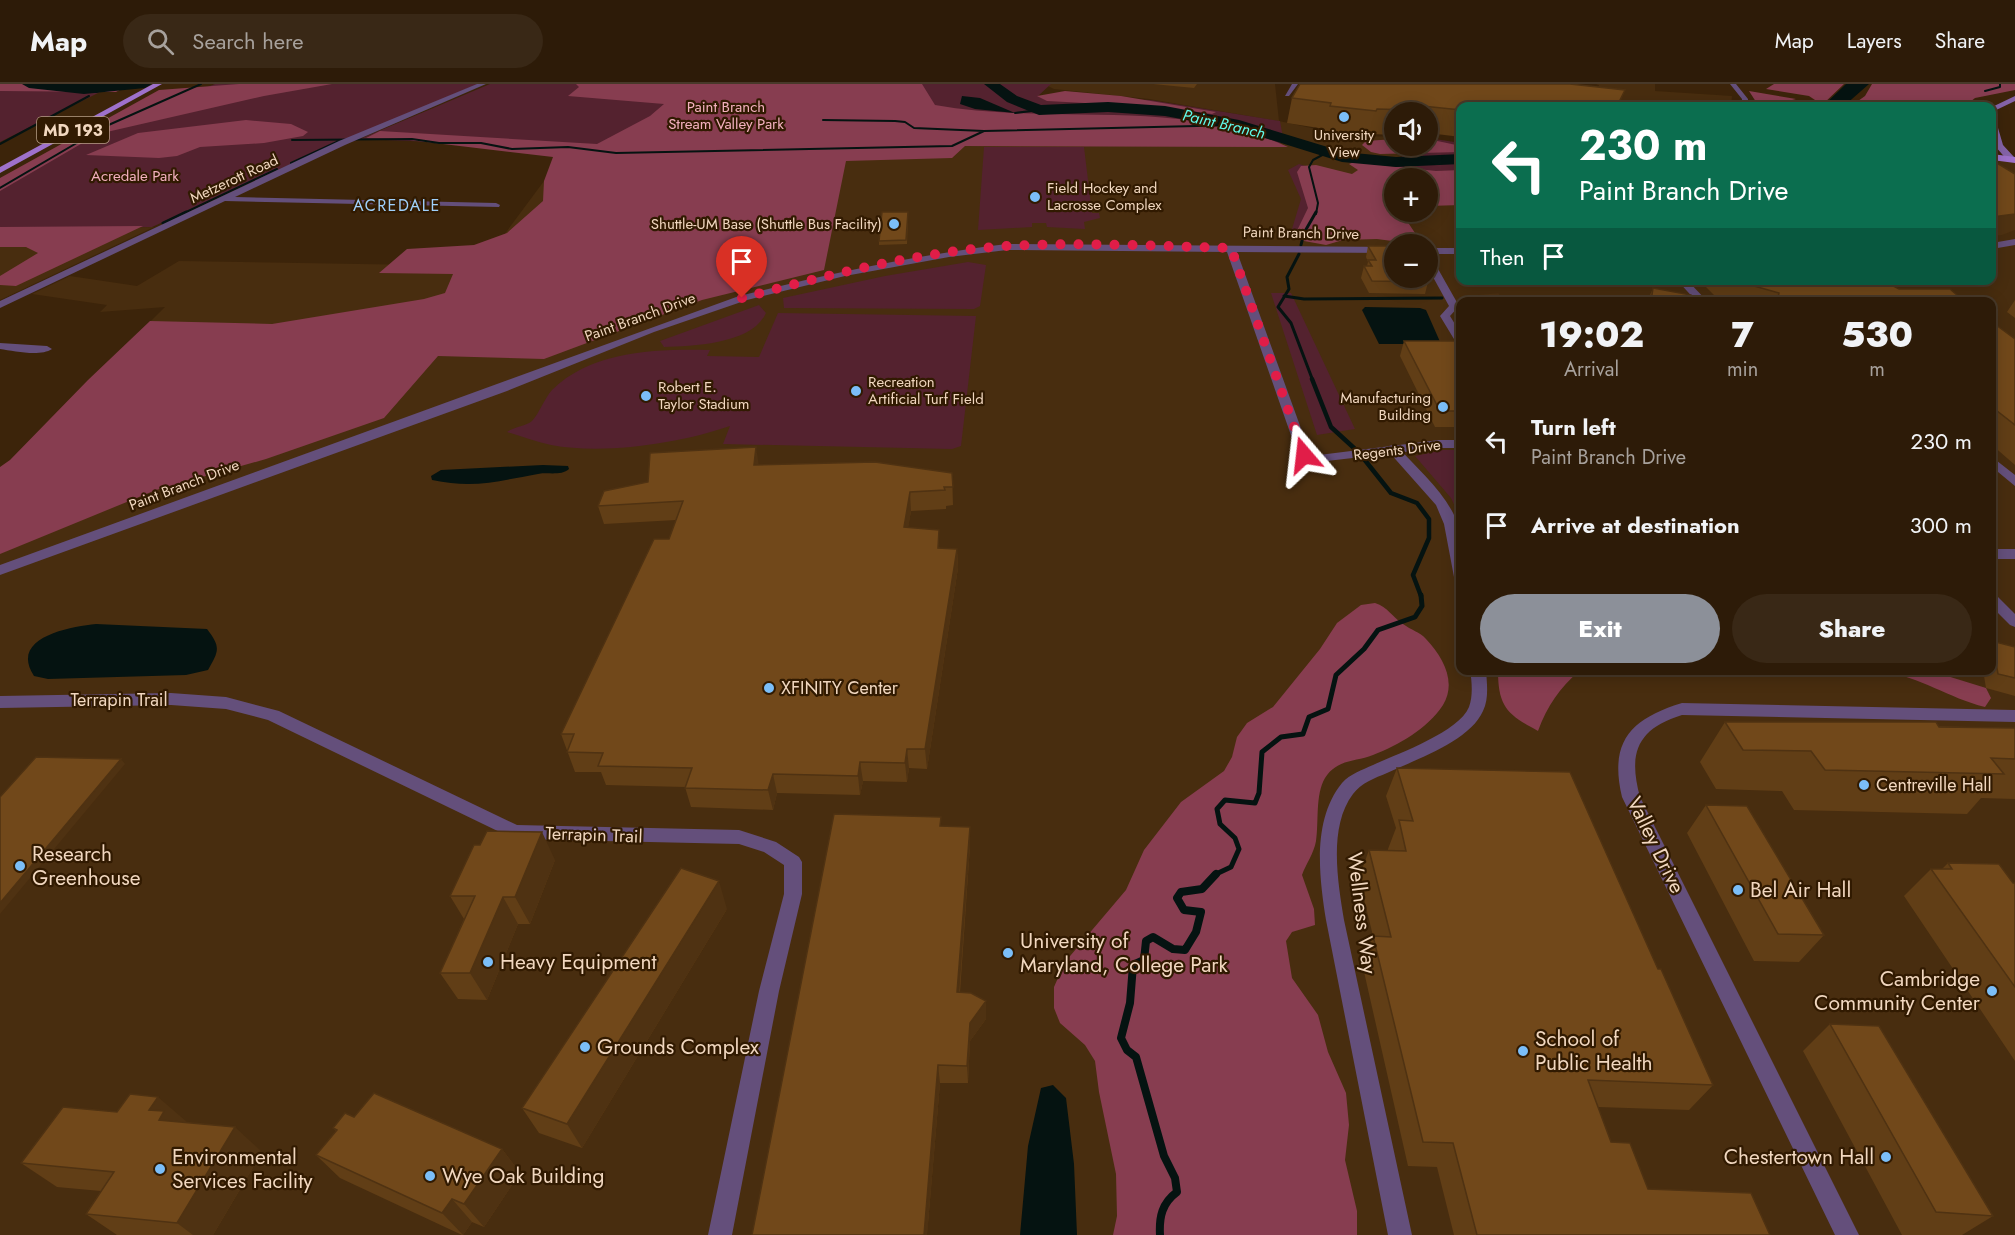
<!DOCTYPE html>
<html lang="en">
<head>
<meta charset="utf-8">
<style>
	:root { --surface:#2d1b08; --page:#392816; --text:#f1f3f6; --muted:#a7a19c; --line:#483929; --accent:#8c9099 }
	body { margin:0; font-family:Jost,sans-serif; background:var(--page); color:var(--text); height:100vh; display:flex; flex-direction:column; font-size:22px; white-space:nowrap }
	* { box-sizing:border-box; margin:0 }
	p { font-size:20px; color:var(--muted) }
	.icon { flex:none; width:33px; height:33px; fill:none; stroke:currentColor; stroke-width:2; stroke-linecap:round; stroke-linejoin:round }
	.map { position:relative; flex:1; overflow:hidden }
	.panel { position:absolute; left:1456px; top:213px; width:540px; height:378px; display:flex; flex-direction:column; background:var(--surface); border-radius:12px; box-shadow:0 3px 15px #0003,0 0 0 2px var(--line) }
	.panel>* { flex:none }
	.top-card { position:absolute; left:1456px; top:18px; width:540px; height:183px; border-radius:12px; box-shadow:0 3px 15px #0003,0 0 0 2px var(--line); background:#0b6e4f; color:#fff; overflow:hidden }
	.controls { position:absolute; left:1384px; top:18px; display:grid; gap:12px }
	.controls a { display:grid; place-items:center; width:54px; height:54px; border-radius:50%; background:var(--surface); box-shadow:0 3px 15px #0003,0 0 0 2px var(--line); font-size:30px }
	.pin { position:absolute; display:grid; place-items:center; width:51px; height:51px; color:#fff; margin:-62px -26px; border-radius:50% 50% 50% 0; rotate:-45deg; box-shadow:0 0 6px #0007 }
	.pin .icon { rotate:45deg }
	.me { position:absolute; width:66px; margin:-33px; rotate:343deg; stroke-linejoin:round; filter:drop-shadow(0 0 4px #0008) }
	.turn { display:flex; align-items:center; gap:21px; height:126px; padding:0 24px; font-size:27px }
	.turn .icon { width:78px; height:78px; stroke-width:2.5 }
	.turn b { display:block; font-size:42px; line-height:51px }
	.then { display:flex; align-items:center; height:57px; padding:0 24px; background:#0003; gap:12px; font-size:22px }
	.eta { display:flex; justify-content:space-evenly; align-items:center; height:102px; text-align:center }
	.eta b { font-size:36px; font-weight:800; line-height:42px }
	.primary-button { display:flex; gap:12px; margin-top:auto; padding:12px 24px }
	.primary-button a { flex:1; height:69px; border-radius:36px; background:var(--accent); color:#fff; font-size:24px; font-weight:800; line-height:69px; text-align:center }
	.primary-button a+a { background:var(--page); color:var(--text) }
	ul { padding:0; list-style:none }
	li { display:flex; align-items:center; gap:18px; height:84px; padding:0 24px }
	li div { flex:1 }
	li b { display:block; font-size:22px }
	li em { font-style:normal }
	header { display:flex; align-items:center; gap:36px; box-sizing:border-box; height:84px; padding:0 30px; background:var(--surface); border-bottom:2px solid var(--line) }
	header strong { font-size:28px }
	nav { display:flex; gap:33px; margin-inline-start:auto; font-size:21px }
	.search { width:420px; height:54px; background:var(--page); display:flex; align-items:center; gap:15px; box-sizing:border-box; padding:0 21px; border-radius:33px; color:var(--muted); font-size:22px }
	.map>svg:first-child { display:block }
</style>
</head>
<body>
<header>
<strong>Map</strong>
<div class="search"><svg class="icon" aria-label="search" viewBox="0 0 24 24"><circle cx="10" cy="10" r="6"/><path d="M15 15l6 6"/></svg>Search here</div>
<nav><a>Map</a><a>Layers</a><a>Share</a></nav>
</header>
<div class="map">
<svg width="2015" height="1151" viewBox="0 0 2015 1151">
	<rect width="100%" height="100%" fill="#3c240a"/>
	<path fill="#482d0f" fill-rule="evenodd" d="M1050,0H1275L1279,37L1353,53L1395,52V62H1404L1384,127L1428,128V113L1461,103V196H1992V74L2015,77V1151H0V387L165,223L100,228L107,221L32,210L70,192L137,202L179,177L481,182L567,66L718,62L1282,59L1278,37L1149,15L1054,5L1048,2ZM1395,160H1428V194H1395ZM1461,218H1992V586H1461Z
		M1596,0H1655V7L1732,12L1731,22H1637L1593,18L1599,1Z
		M154,143L0,216V145Z"/>
	<path fill="#54222f" d="M0,0L102,7L0,58Z
		M215,0H478L317,68L152,143L0,145V104L110,43Z
		M490,0H1051L1038,12L1150,16L1280,37L1284,59L613,65L360,55Z
		M1428,54L1461,59V104L1428,94H1395L1385,127L1405,62H1428Z
		M984,63H1084L1092,129H1099L1100,134L1084,138L1085,145L1047,143L1046,139H1032V143L978,146Z
		M1299,80L1345,94L1332,149L1292,145L1301,115L1288,86Z
		M968,178L986,181L980,222L974,225L784,224L783,214L885,192Z
		M1271,209H1291L1355,345L1317,351Z
		M759,221L766,229C752,260 694,262 664,263L660,257Z
		M778,229L976,232L961,362L952,365L723,360L730,342C681,359 605,371 551,361C536,358 521,352 507,348C514,343 526,342 532,337C540,328 544,315 552,306C593,266 657,265 710,266L707,272L759,273Z
		M1443,366H1461V435L1451,414L1415,372Z"/>
	<path fill="#873d50" d="M0,0H130L116,8L0,7Z
		M239,0H332L264,12L98,50L0,107V94L159,6Z
		M576,0H922L935,21C1052,42 1177,13 1288,63L965,62L952,74L846,77L824,186L702,216L544,275L438,272L384,334L266,375L156,406L0,470V383L10,376L88,296L150,237L272,240L424,215L445,209L453,190L379,189L407,165L474,161L507,149L543,117L544,97L553,73L401,55L366,54L380,47L597,60L650,32L664,20L568,12L579,3Z
		M1774,0H1844L1821,22H1810L1815,16L1809,12L1766,5Z
		M1872,0H2015V6L1975,14L1965,22H1851L1865,12Z
		M1065,7L1121,12L1216,28L1212,30L1160,23L1047,17L1037,12Z
		M1749,7L1796,15L1777,20L1758,21Z
		M246,36L291,40L308,48L303,52L264,59L200,63L177,72L159,74L86,71L138,49Z
		M1395,55V62H1428V55L1461,62V68L1380,70L1371,68L1362,61L1366,57Z
		M1354,78L1436,87L1461,86V121L1428,122V94H1395V128H1401L1419,155L1430,162L1377,155L1343,156L1326,161L1293,155L1308,124L1297,88L1301,82L1316,81L1352,90L1358,86L1349,80Z
		M143,142L16,202L0,201V192L38,169L26,163H0V143Z
		M1375,519C1388,523 1392,533 1403,540C1411,546 1420,548 1426,555C1443,573 1457,598 1443,621C1427,645 1399,661 1373,671C1355,678 1337,675 1325,694C1315,711 1319,738 1316,757C1314,769 1306,780 1302,791L1314,825L1315,841L1292,848L1286,857L1292,894L1318,931L1328,968L1346,1009L1349,1041L1345,1076L1357,1127V1151H1113L1117,1132L1116,1090L1099,1008L1095,977L1085,961L1060,939L1054,924V903L1065,878L1126,806L1144,766L1181,718L1224,687L1232,673L1237,653L1247,639L1273,623L1320,565L1337,539L1361,521Z
		M1498,587V586L1579,587C1560,604 1547,622 1538,647C1508,631 1498,623 1498,587Z
		M1881,587H1931L1986,604L1991,614L1985,623C1948,614 1922,593 1881,587Z"/>
	<path fill="#051311" d="M1846,0H1869L1844,22H1823Z
		M962,12L980,14L1015,29L975,25L960,20Z
		M1365,223L1420,224L1426,226L1441,260H1379L1362,226Z
		M543,381L568,382L569,385C562,392 548,388 538,390C498,397 474,405 432,396L431,392L441,386Z
		M96,540L207,545C221,563 219,567 208,586L186,591L48,595L34,592C9,554 68,543 96,540Z
		M1053,1001L1066,1014L1074,1080L1077,1151H1020L1028,1062L1041,1004Z"/>
	<g fill="none" stroke-linecap="round" stroke-linejoin="round">
		<path stroke="#051311" stroke-width="2" d="M1985,7L2000,3V0
			M96,8L113,2
			M1015,29L1039,26
			M823,36L895,37L905,38L914,44L984,47L1239,41
			M292,56L412,55L439,59H481L512,65L568,63L616,69L952,62L984,47
			M0,60L89,12
			M291,79L341,56
			M0,104L104,43L201,0
			M182,130L277,85
			M1316,130L1318,119L1309,83L1313,76L1326,69"/>
		<path stroke="#051311" stroke-width="3" d="M163,139L186,128
			M1301,161L1304,149L1316,128
			M1299,170L1287,193L1289,205L1278,223L1291,239L1313,297
			M1284,212L1304,215L1442,214
			M1462,215H1481
			M1517,217H1536"/>
		<path stroke="#051311" stroke-width="4.5" d="M1312,295L1331,343L1354,364
			M1364,375L1391,409L1417,419L1429,435V454L1413,491L1421,512"/>
		<path stroke="#051311" stroke-width="5" d="M1214,791L1231,783L1239,765L1235,754L1220,740L1217,725L1225,716L1255,719L1259,709L1262,668L1281,653L1303,650L1309,633L1328,625L1336,591L1364,565L1378,546L1415,533L1422,522L1421,511"/>
		<path stroke="#051311" stroke-width="8" d="M1160,1151C1159,1133 1162,1119 1177,1108L1175,1094L1164,1072L1136,973L1127,966L1121,954L1130,919L1133,881L1144,876L1146,857L1153,853L1173,865L1185,866L1196,848L1201,828L1184,826L1177,814L1181,808L1202,805L1216,790"/>
		<path fill="#051311" fill-rule="evenodd" d="M22,0H152L145,4L84,10L29,4Z
			M984,0H1000L1017,12L1041,21L1108,18L1165,22L1239,36L1344,68L1396,73L1461,70V80L1396,83L1342,78L1236,45L1165,32L1108,28L1039,31L1007,18Z"/>
		<path fill="#644f7b" fill-rule="evenodd" d="M477,0H486L345,61L235,113L496,119L500,121L499,123L225,117L0,224V217L339,57Z
			M1292,0H1298L1289,12H1285Z
			M1730,0H1736L1748,15V22H1742V15Z
			M1428,173L1433,176L1459,222L1450,232L1461,250V261L1457,260L1440,232L1449,222L1428,184Z
			M1677,196H1687L1708,218H1697Z
			M0,259L47,262L52,265C40,273 14,267 0,265Z
			M1393,361L1397,362C1418,386 1448,410 1458,441C1463,459 1461,479 1461,497L1454,493L1444,440L1436,421L1389,368V362Z
			M1992,373L2015,391V402L1992,383Z
			M1992,510L1997,512L2015,530V543L2010,541L1992,523Z
			M1470,586H1486C1487,600 1489,615 1483,627C1470,657 1415,676 1387,689C1375,694 1361,699 1353,710C1328,743 1338,799 1344,836L1412,1151H1388L1326,836C1319,792 1312,736 1342,699C1350,690 1362,686 1373,681C1397,670 1459,648 1469,623C1473,612 1472,598 1470,586Z
			M171,609L226,613L279,627L517,741L739,746L776,758L799,773L802,778V810L779,907L732,1151H708L759,907L784,810V781L764,768L739,760L514,755L268,636L226,625L171,621L0,624V612Z
			M1682,619L2015,626V638L1682,631C1637,645 1628,669 1640,713L1859,1151H1835L1622,713C1609,658 1630,635 1682,619Z"/>
		<path fill="#644f7b" fill-rule="evenodd" d="M2015,155V161L1992,165V159Z
			M1007,160L1395,163V169L1237,168L1311,372L1439,356H1461V364H1439L1301,380L1227,168L1007,166L949,173L845,192L747,216L654,248L507,307L0,491V481L739,212C828,190 916,171 1007,160Z
			M1428,164H1461V170H1428Z
			M1992,465H2015V475H1992Z"/>
		<path fill="#8563a8" fill-rule="evenodd" d="M2015,12V17L1992,28V23Z
			M1992,35L1996,37L2003,61L2014,73V77H2008L1995,62Z"/>
		<path fill="#9e71cb" fill-rule="evenodd" d="M153,0H162L0,89V83Z
			M1992,70L2015,73V79L1992,76Z"/>
	</g>
	<path fill="#613e16" d="M1153,0H1197L1194,4Z
		M1292,14L1461,22V53L1428,49V28H1395V51L1371,50L1370,52L1325,47V45L1287,39Z
		M908,131L907,160L879,161V157Z
		M1368,162L1428,198L1425,210L1369,209L1361,194L1364,182H1367L1368,178L1366,173Z
		M1699,196H1857L1965,218H1721Z
		M1653,204L1690,218H1647Z
		M2015,216V234L2007,228Z
		M1992,238L2015,255V381L1992,361Z
		M1404,257H1461V343H1435L1400,272Z
		M759,381L952,389L953,421L946,422V425L911,427L908,443L940,464L957,465L958,484L927,685L909,684L907,698L863,697L860,711L777,709L773,726L691,723L685,703L606,701L601,688H575L561,650L669,455L676,436L604,440L598,422Z
		M1992,557L2015,563V612L1986,604L1983,586H1992Z
		M1725,638L2015,644V715L1981,714L1967,730L1794,726L1782,707L1716,705L1700,678Z
		M1397,684L1658,885L1713,1001L1689,1026L1598,1023L1611,1058L1648,1105L1770,1151H1454L1437,1083L1408,1082L1362,879L1373,852L1359,794L1369,766H1388V765L1396,744L1386,712Z
		M1706,721L1824,851L1799,878L1754,877L1687,749Z
		M942,742L970,762L960,908L986,917V935L970,957L968,999H940L927,1151Z
		M555,776L530,840H518L487,916L458,915L440,889L464,835L450,812Z
		M1948,779L2015,799V977L1904,812L1931,785H1942Z
		M727,825L582,1064L539,1049L522,1024Z
		M1830,940L1993,1132L1962,1151H1902L1803,967Z
		M354,1033L502,1065L520,1089L484,1143L472,1138L463,1151H462L340,1094L316,1071L336,1047L333,1044Z
		M187,1038L262,1068L213,1151H117L86,1130L101,1107L57,1103L21,1079Z"/>
	<path fill="#4f3212" d="M1625,6L1619,22H1609Z
		M2015,130V146L2002,151L1992,152V133Z
		M756,363L759,382L754,381Z
		M910,408L911,427L905,462L904,443Z
		M957,465L958,484L927,685L925,665Z
		M907,665L909,684L907,698L905,679Z
		M121,675L125,680L0,830V819Z
		M860,678L863,697L860,711L858,692Z
		M773,690L777,709L773,726L768,706Z
		M970,743V762L958,926L957,908Z
		M542,748L555,776L530,840L515,813Z
		M719,797L727,825L582,1064L567,1040Z
		M503,813L518,840L487,916L470,889Z
		M986,917V935L970,957L968,999L967,982L970,939Z
		M938,981L940,999L927,1151H924Z
		M158,1013L187,1038L183,1043L159,1036L149,1026Z
		M235,1043L262,1068L213,1151H193L177,1139Z
		M502,1065L520,1089L484,1143L464,1120Z
		M452,1115L472,1138L463,1151L442,1129Z"/>
	<path fill="#71481a" stroke="#4f3212" stroke-width="1.5" d="M1300,0H1570L1625,6L1619,18L1609,22H1461V26L1413,21L1412,26L1377,25L1376,27L1330,22L1331,19L1292,14Z
		M1992,76L2015,90V130L1992,133Z
		M882,128H908L906,156L879,157Z
		M1368,162H1395V194H1425L1428,198L1372,197L1364,182H1372L1368,176H1376Z
		M1733,196L1884,197L1899,205H1950L1965,218H1777L1779,209Z
		M1653,204L1691,211L1690,218H1651Z
		M1498,210L1500,213L1522,215L1524,218H1480L1476,212Z
		M1992,238L2015,255V341L1992,323Z
		M1404,257H1461V327H1440Z
		M756,363L754,381L875,378L952,389L953,403H944L945,406L910,408L904,443L939,446L938,464L957,465L925,665H907L905,679L860,678L858,692L773,690L768,706L685,704L692,684L598,682L603,669L567,668L574,650H561L654,455H669L683,417L598,422L604,407L648,398L650,369Z
		M1992,557L2015,563V594L1998,590Z
		M1725,638H1936L1939,643L2015,644V675L1991,674L2004,690L1825,686L1811,667L1743,666Z
		M36,673L121,675L0,819V713Z
		M1397,684L1570,688L1658,885H1661L1713,1001L1588,996L1611,1058L1630,1059L1648,1105L1751,1109L1770,1151H1477L1453,1059L1423,1058L1373,852L1391,853L1369,766L1406,767L1399,736L1413,737Z
		M1706,721L1747,722L1824,851L1778,850Z
		M834,730L941,733L940,742L970,743L957,908L971,909L986,917L970,939L967,982L938,981L924,1151H752Z
		M487,747L542,748L515,813H503L470,889H440L475,812H450L474,761H480Z
		M1948,779L1999,780L2013,799H2015V903L1931,785H1952Z
		M681,784L719,797L567,1040L522,1024Z
		M1830,940L1879,942L1993,1132L1936,1128Z
		M374,1009L502,1065L464,1120L452,1115L442,1129L316,1071L337,1046L333,1044L345,1029L354,1033Z
		M130,1010L158,1013L149,1026L164,1027L159,1036L235,1043L177,1139L86,1130L114,1088L21,1079L63,1023L117,1028Z"/>
	<g fill="none" stroke-linecap="round" stroke-linejoin="round">
		<path stroke="#e11d48" stroke-width="10" stroke-dasharray="0 18" d="M742,214C828,191 918,168 1007,162C1081,158 1157,162 1231,164L1304,371"/>
	</g>
	<g fill="#7bbef8" stroke="#311a01" stroke-width="2">
		<circle cx="1344" cy="33" r="6"/>
		<circle cx="1035" cy="113" r="6"/>
		<circle cx="894" cy="140" r="6"/>
		<circle cx="856" cy="307" r="6"/>
		<circle cx="646" cy="312" r="6"/>
		<circle cx="1443" cy="323" r="6"/>
		<circle cx="769" cy="604" r="6"/>
		<circle cx="1864" cy="701" r="6"/>
		<circle cx="20" cy="782" r="6"/>
		<circle cx="1738" cy="806" r="6"/>
		<circle cx="1008" cy="869" r="6"/>
		<circle cx="488" cy="878" r="6"/>
		<circle cx="1992" cy="907" r="6"/>
		<circle cx="585" cy="963" r="6"/>
		<circle cx="1523" cy="967" r="6"/>
		<circle cx="1886" cy="1073" r="6"/>
		<circle cx="160" cy="1085" r="6"/>
		<circle cx="430" cy="1092" r="6"/>
	</g>
	<g text-anchor="middle" dominant-baseline="central" stroke-width="4.5" stroke-linejoin="round" paint-order="stroke">
		<g font-size="15" fill="#f3b0be" stroke="#311a01">
			<text x="726" y="23">Paint Branch<tspan x="726" dy="17">Stream Valley Park</tspan></text>
			<text x="135" y="92">Acredale Park</text>
		</g>
		<g font-size="15" fill="#f1d7bf" stroke="#311a01" text-anchor="start">
			<text x="1344" y="51" text-anchor="middle">University<tspan x="1344" dy="17">View</tspan></text>
			<text x="1047" y="104">Field Hockey and<tspan x="1047" dy="17">Lacrosse Complex</tspan></text>
			<text x="882" y="140" text-anchor="end">Shuttle-UM Base (Shuttle Bus Facility)</text>
			<text x="868" y="298">Recreation<tspan x="868" dy="17">Artificial Turf Field</tspan></text>
			<text x="658" y="303">Robert E.<tspan x="658" dy="17">Taylor Stadium</tspan></text>
			<text x="1431" y="314" text-anchor="end">Manufacturing<tspan x="1431" dy="17">Building</tspan></text>
		</g>
		<g font-size="15" fill="#f1d7bf" stroke="#311a01">
			<text transform="translate(234 95) rotate(-25)">Metzerott Road</text>
			<text transform="translate(1301 149) rotate(1)">Paint Branch Drive</text>
			<text transform="translate(640 233) rotate(-20)">Paint Branch Drive</text>
			<text transform="translate(1397 366) rotate(-7)">Regents Drive</text>
			<text transform="translate(184 401) rotate(-21)">Paint Branch Drive</text>
		</g>
		<g font-size="16" font-style="italic" fill="#5ffcec" stroke="#311a01">
			<text transform="translate(1224 40) rotate(13)">Paint Branch</text>
		</g>
		<rect fill="#311a01" stroke="#b79e86" stroke-width="1.5" x="37" y="33" width="72" height="26" rx="4.5"/>
		<g font-size="16" font-weight="bold" fill="#f1d7bf">
			<text x="73" y="46">MD 193</text>
		</g>
		<g font-size="16" letter-spacing="1.5" fill="#a0d1fc" stroke="#311a01">
			<text x="397" y="121">ACREDALE</text>
		</g>
		<g font-size="18" fill="#f1d7bf" stroke="#311a01" text-anchor="start">
			<text x="781" y="604">XFINITY Center</text>
			<text x="1876" y="701">Centreville Hall</text>
		</g>
		<g font-size="18" fill="#f1d7bf" stroke="#311a01">
			<text x="119" y="616">Terrapin Trail</text>
			<text transform="translate(594 751) rotate(2)">Terrapin Trail</text>
		</g>
		<g font-size="21" fill="#f1d7bf" stroke="#311a01">
			<text transform="translate(1656 761) rotate(64)">Valley Drive</text>
			<text transform="translate(1362 829) rotate(83)">Wellness Way</text>
		</g>
		<g font-size="21" fill="#f1d7bf" stroke="#311a01" text-anchor="start">
			<text x="32" y="770">Research<tspan x="32" dy="24">Greenhouse</tspan></text>
			<text x="1750" y="806">Bel Air Hall</text>
			<text x="1020" y="857">University of<tspan x="1020" dy="24">Maryland, College Park</tspan></text>
			<text x="500" y="878">Heavy Equipment</text>
			<text x="1980" y="895" text-anchor="end">Cambridge<tspan x="1980" dy="24">Community Center</tspan></text>
			<text x="1535" y="955">School of<tspan x="1535" dy="24">Public Health</tspan></text>
			<text x="597" y="963">Grounds Complex</text>
			<text x="172" y="1073">Environmental<tspan x="172" dy="24">Services Facility</tspan></text>
			<text x="1874" y="1073" text-anchor="end">Chestertown Hall</text>
			<text x="442" y="1092">Wye Oak Building</text>
		</g>
	</g>
</svg>
<div class="controls">
<a><svg class="icon" aria-label="sound" viewBox="0 0 24 24"><path d="M4 9h4l5-4v14l-5-4H4zM17 9q2 3 0 6"/></svg></a>
<a>+</a>
<a>−</a>
</div>
<div class="pin" style="left:742px;top:214px;background:#d93025"><svg class="icon" aria-label="arrive" viewBox="0 0 24 24"><path d="M6 21V4h12l-3 4 3 4H6"/></svg></div>
<svg class="me" style="left:1304px;top:371px" viewBox="-20 -20 40 40"><path d="M0-17L14 15 0 8-14 15z" fill="#e11d48" stroke="#fff" stroke-width="4"/></svg>
<div class="top-card">
<div class="turn"><svg class="icon" aria-label="left" viewBox="0 0 24 24"><path d="M17 20v-9H6M10 6l-5 5 5 5"/></svg><div><b>230 m</b>Paint Branch Drive</div></div>
<div class="then">Then<svg class="icon" aria-label="arrive" viewBox="0 0 24 24"><path d="M6 21V4h12l-3 4 3 4H6"/></svg></div>
</div>
<section class="panel">
<div class="eta">
<div><b>19:02</b><p>Arrival</p></div>
<div><b>7</b><p>min</p></div>
<div><b>530</b><p>m</p></div>
</div>
<ul>
<li><svg class="icon" aria-label="left" viewBox="0 0 24 24"><path d="M17 20v-9H6M10 6l-5 5 5 5"/></svg><div><b>Turn left</b><p>Paint Branch Drive</p></div><em>230 m</em></li>
<li><svg class="icon" aria-label="arrive" viewBox="0 0 24 24"><path d="M6 21V4h12l-3 4 3 4H6"/></svg><div><b>Arrive at destination</b></div><em>300 m</em></li>
</ul>
<div class="primary-button"><a>Exit</a><a>Share</a></div>
</section>
</div>
</body>
</html>
